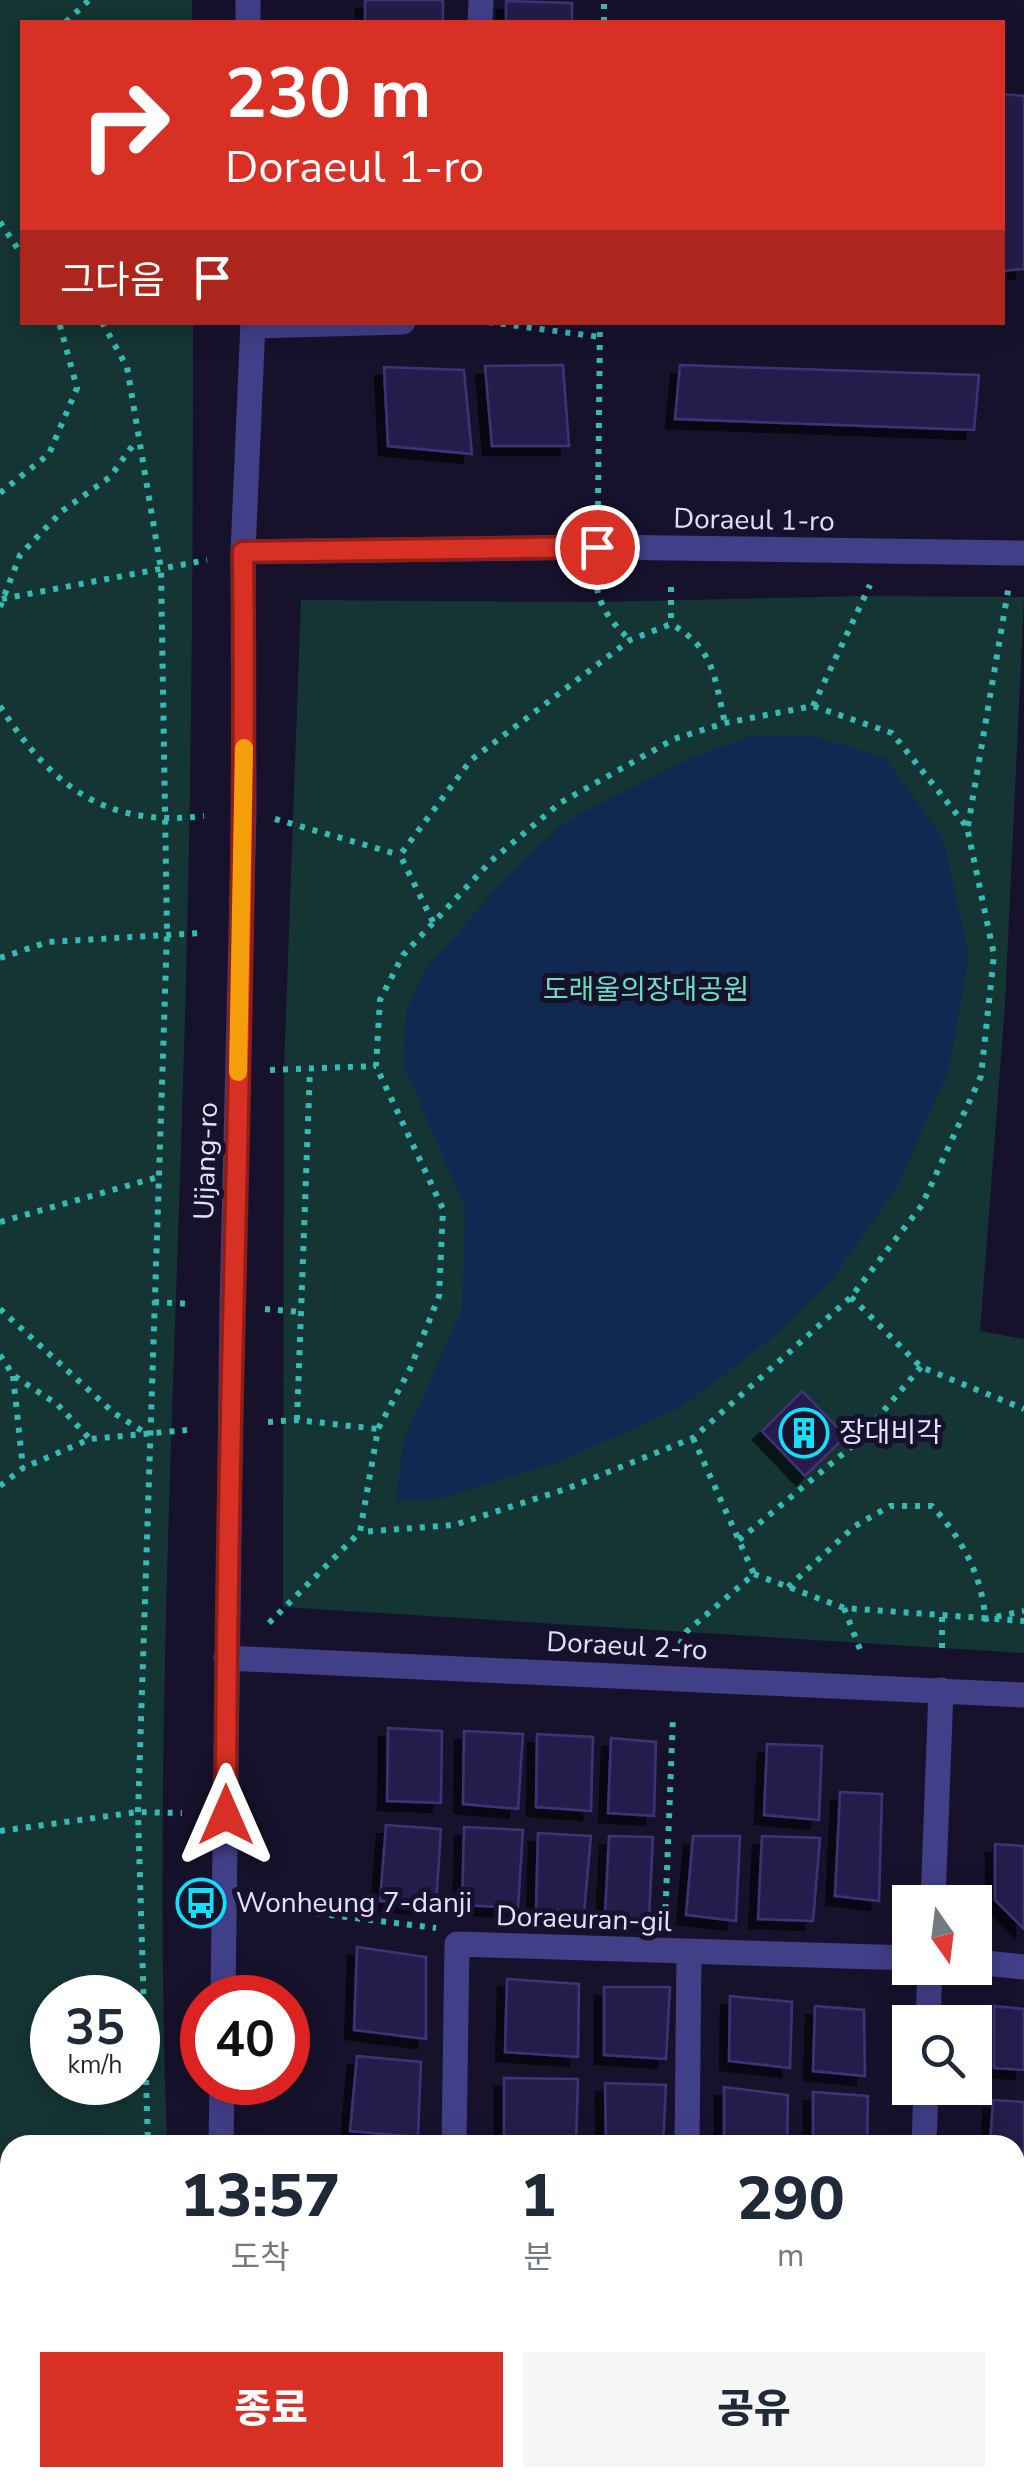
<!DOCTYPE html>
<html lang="ko">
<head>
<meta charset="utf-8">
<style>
	:root { --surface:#fff; --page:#f6f6f7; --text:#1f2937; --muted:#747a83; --accent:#d93025 }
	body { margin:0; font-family:"Nunito Sans","Noto Sans KR",sans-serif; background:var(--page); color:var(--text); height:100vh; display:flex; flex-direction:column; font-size:38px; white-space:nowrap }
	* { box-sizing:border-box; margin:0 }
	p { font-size:32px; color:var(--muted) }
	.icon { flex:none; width:55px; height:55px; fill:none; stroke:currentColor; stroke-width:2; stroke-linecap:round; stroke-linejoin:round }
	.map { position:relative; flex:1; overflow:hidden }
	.side { position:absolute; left:0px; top:2135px; width:1025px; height:352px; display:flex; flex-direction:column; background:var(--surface); border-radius:30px 30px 0 0; box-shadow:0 5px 25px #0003 }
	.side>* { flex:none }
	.banner { position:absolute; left:20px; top:20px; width:985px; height:305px; border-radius:0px; box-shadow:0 5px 25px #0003; background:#d93025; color:#fff; overflow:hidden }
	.needle { width:65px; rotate:166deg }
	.buttons { position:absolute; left:892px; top:1885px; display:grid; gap:20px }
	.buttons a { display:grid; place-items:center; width:100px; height:100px; border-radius:0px; background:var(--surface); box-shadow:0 5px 25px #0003; font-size:50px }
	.speed { position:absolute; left:30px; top:1975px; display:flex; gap:20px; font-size:50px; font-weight:700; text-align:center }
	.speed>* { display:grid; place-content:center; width:130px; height:130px; border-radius:50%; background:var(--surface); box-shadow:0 5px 25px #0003; line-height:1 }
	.speed small { font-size:25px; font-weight:400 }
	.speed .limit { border:15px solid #d22; background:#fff; color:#111 }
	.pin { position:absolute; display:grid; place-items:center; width:85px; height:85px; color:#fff; margin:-42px; border:5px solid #fff; border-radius:50%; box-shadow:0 2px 10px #0007 }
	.me { position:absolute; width:110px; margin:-55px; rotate:0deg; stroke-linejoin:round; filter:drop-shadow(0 0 8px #0008) }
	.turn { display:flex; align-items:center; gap:35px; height:210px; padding:0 40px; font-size:45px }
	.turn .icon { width:130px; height:130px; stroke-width:2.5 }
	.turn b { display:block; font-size:70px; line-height:85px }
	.then { display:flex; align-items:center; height:95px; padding:0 40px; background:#0003; gap:20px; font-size:38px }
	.eta { display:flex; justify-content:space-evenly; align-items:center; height:170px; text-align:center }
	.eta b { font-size:60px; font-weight:800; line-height:70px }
	.action { display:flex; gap:20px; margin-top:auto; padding:20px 40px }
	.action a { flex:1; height:115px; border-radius:0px; background:var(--accent); color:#fff; font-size:40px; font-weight:800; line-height:115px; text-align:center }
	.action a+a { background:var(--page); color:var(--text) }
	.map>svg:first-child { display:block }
</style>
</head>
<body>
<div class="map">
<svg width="1024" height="2486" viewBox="0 0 1024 2486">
	<defs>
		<filter id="shadow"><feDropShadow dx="-9" dy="9" stdDeviation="0" flood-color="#0009"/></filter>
	</defs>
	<rect width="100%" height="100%" fill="#17122c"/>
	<path fill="#153534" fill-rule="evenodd" d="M0,0H192V22H22V322L193,323C193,527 192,732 187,936C178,1339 152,1741 167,2145H10V2478H234L237,2486H0ZM52,1998H138V2082H52Z
		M865,596L1024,597L1005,1004L980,1331L1024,1339V1653L283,1607L284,1069L301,600L599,602Z"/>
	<path fill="#112951" d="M811,735L885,758L943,837L969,956L949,1069L899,1184L832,1280L768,1341L682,1407L556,1463L443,1498L396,1502L403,1442L462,1308L465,1208L403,1064L406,1012L424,971L507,876L566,821L689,759L751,736Z"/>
	<path fill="#281f4c" stroke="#403277" stroke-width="2.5" filter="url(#shadow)" d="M365,0H443V22H365Z
		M506,1L572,3V22H506Z
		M1002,94L1024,96V269L1002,271Z
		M563,365L569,446H492L485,366Z
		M680,365L979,375L974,430L675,419Z
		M384,367L464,370L472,454L388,446Z
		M802,1391L846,1436L805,1476L762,1431Z
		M388,1728L442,1731L441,1803L387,1801Z
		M464,1731L523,1734L518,1809L463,1804Z
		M537,1734L593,1737L591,1811L536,1807Z
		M611,1738L656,1742L654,1816L608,1813Z
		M767,1744L822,1746L819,1820L764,1815Z
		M840,1792L882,1794L879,1901L835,1896Z
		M386,1825L441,1829L436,1906L380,1901Z
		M464,1827L523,1830L518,1908L462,1905Z
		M538,1833L591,1836L584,1913L536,1909Z
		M609,1836L653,1837L649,1919L605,1914Z
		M693,1836H740L736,1921L686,1915Z
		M762,1836L820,1838L813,1921L758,1919Z
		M995,1844L1024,1846V1929L995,1900Z
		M357,1947L426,1957V2039L354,2030Z
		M507,1979L579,1984L578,2057L505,2052Z
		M604,1987H670L666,2059L604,2055Z
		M730,1996L792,2002L790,2068L729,2061Z
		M815,2006L864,2010L865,2076L813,2071Z
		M994,2006L1024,2009V2070L994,2068Z
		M357,2056L421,2062L418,2137L350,2131Z
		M504,2078L578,2079L576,2145H504Z
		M605,2083L666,2085L663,2145H606Z
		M724,2087L788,2095L787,2145H724Z
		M813,2092L868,2096L867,2145H813Z
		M993,2100L1024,2102V2158H1015V2145H990Z
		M1015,2205H1024V2267L1015,2266Z
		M1024,2296V2360H1015V2297Z
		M668,2478H732L735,2486H671Z"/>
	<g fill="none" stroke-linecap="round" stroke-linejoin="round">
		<path stroke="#35bbb3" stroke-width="6" stroke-dasharray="5 8" stroke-linecap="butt" d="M66,22L89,0
			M604,22V0
			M0,222L22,255
			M102,322L127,367L161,569L167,933L138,1812L148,2145
			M488,322L600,337
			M0,493L49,454L77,388L59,322
			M598,506L600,322
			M671,587V624
			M597,588C601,610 614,625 630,640
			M2,599L207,560
			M0,607L20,555L62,511L110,477L136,441
			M0,706C51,786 105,828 204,816
			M813,706L870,585
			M275,819L400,855
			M968,826L1009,585
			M433,922L400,855L471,760L630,640L671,624C715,649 714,677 725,723
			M0,958L48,942L202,933
			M270,1070L376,1066
			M0,1222L158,1177
			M851,1297L921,1367L1024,1409
			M154,1302L192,1304
			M0,1309L114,1413L147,1434
			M265,1309L301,1312
			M0,1355L13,1375L58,1405L90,1439
			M13,1376L23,1468
			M297,1420L310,1069
			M268,1422L297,1420L378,1429
			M0,1486L23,1468L90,1439L187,1430
			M739,1540L856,1443L921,1367
			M754,1574L844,1608L1024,1621
			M788,1587L855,1526L890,1506H932C961,1537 983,1577 985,1619L1024,1611
			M844,1608L861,1652
			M942,1617V1656
			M269,1623L360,1532L378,1429L410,1369L439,1296L443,1209L376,1066L380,1000L403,955L491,861L560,803L674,739L725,723L813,706L892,733L967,827L994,955L981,1076L922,1205L851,1297L693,1438L566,1489L454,1525L360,1532
			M680,1644L686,1632L754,1574L693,1438
			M0,1831L138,1812L182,1813
			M265,1907L436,1928
			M665,1922L673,1716
			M147,2139L181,2145
			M1015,2178H1024
			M0,2295L10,2297
			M119,2478L121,2486"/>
		<path stroke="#423f89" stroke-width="25" d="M248,0V22
			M480,22L481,0
			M253,326L403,322
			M243,552L597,547L1024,553
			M226,1658L1024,1695
			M933,1902L941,1690
			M975,1962L1024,1967
			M223,1998L232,1307L244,811L243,552L253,322
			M928,2022L930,1968
			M221,2145L222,2082
			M454,2145L457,1944L910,1958
			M687,2145L689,1952
			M924,2145L926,2088
			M1015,2416L1024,2413
			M285,2478L288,2486
			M531,2478L535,2486
			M765,2478L768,2486
			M952,2478L954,2486
			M811,2486L832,2478"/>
	</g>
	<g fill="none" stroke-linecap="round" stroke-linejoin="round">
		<g stroke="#8d1f18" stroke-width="25">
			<path id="route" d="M226,1815C226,1394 248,973 243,552L597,547"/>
		</g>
		<use href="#route" stroke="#d93025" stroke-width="18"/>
		<path stroke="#f59e0b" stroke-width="18" d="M238,1072L244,748"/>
	</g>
	<defs>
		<g id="building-ring" transform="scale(2.5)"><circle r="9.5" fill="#17122c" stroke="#10e0f8" stroke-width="1.5"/><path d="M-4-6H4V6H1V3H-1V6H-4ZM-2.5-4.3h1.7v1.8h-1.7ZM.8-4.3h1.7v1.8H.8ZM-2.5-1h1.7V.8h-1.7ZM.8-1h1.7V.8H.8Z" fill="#10e0f8"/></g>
		<g id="bus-ring" transform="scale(2.5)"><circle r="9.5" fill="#17122c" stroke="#10e0f8" stroke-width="1.5"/><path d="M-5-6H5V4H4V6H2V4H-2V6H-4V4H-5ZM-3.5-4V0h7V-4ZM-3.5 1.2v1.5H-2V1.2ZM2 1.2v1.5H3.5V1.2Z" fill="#10e0f8"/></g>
	</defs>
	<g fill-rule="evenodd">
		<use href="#building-ring" x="804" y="1433"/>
		<use href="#bus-ring" x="201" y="1903"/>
	</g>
	<g text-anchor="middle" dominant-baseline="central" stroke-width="10" stroke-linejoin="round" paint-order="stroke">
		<g font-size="28" fill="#e2defe" stroke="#17122c">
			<text transform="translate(754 520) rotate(1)">Doraeul 1-ro</text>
			<text transform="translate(206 1161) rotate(-88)">Uijang-ro</text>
			<text transform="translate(627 1646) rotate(3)">Doraeul 2-ro</text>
			<text transform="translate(584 1919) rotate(2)">Doraeuran-gil</text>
		</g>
		<g font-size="28" fill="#6adec1" stroke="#17122c">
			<text x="646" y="990">도래울의장대공원</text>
		</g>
		<g font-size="28" fill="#e2defe" stroke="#17122c" text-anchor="start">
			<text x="839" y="1433">장대비각</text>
			<text x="236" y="1903">Wonheung 7-danji</text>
		</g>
	</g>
</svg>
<div class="buttons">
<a><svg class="needle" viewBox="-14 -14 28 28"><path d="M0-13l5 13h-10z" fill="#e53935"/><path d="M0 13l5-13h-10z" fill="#747a83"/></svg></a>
<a><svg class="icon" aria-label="search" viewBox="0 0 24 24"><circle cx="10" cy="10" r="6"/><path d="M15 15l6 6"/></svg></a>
</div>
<div class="speed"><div>35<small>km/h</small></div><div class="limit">40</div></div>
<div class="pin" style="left:597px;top:547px;background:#d93025"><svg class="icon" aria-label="arrive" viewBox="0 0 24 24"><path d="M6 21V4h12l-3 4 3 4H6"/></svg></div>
<svg class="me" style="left:226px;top:1815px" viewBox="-20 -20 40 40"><path d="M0-17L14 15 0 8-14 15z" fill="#d93025" stroke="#fff" stroke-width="4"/></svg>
<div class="banner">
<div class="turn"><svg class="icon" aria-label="right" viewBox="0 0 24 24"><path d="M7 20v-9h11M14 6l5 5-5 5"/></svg><div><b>230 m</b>Doraeul 1-ro</div></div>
<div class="then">그다음<svg class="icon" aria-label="arrive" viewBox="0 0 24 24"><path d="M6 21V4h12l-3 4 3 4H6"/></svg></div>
</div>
<section class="side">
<div class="eta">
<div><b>13:57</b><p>도착</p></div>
<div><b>1</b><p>분</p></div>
<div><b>290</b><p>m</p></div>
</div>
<div class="action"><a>종료</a><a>공유</a></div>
</section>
</div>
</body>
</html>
